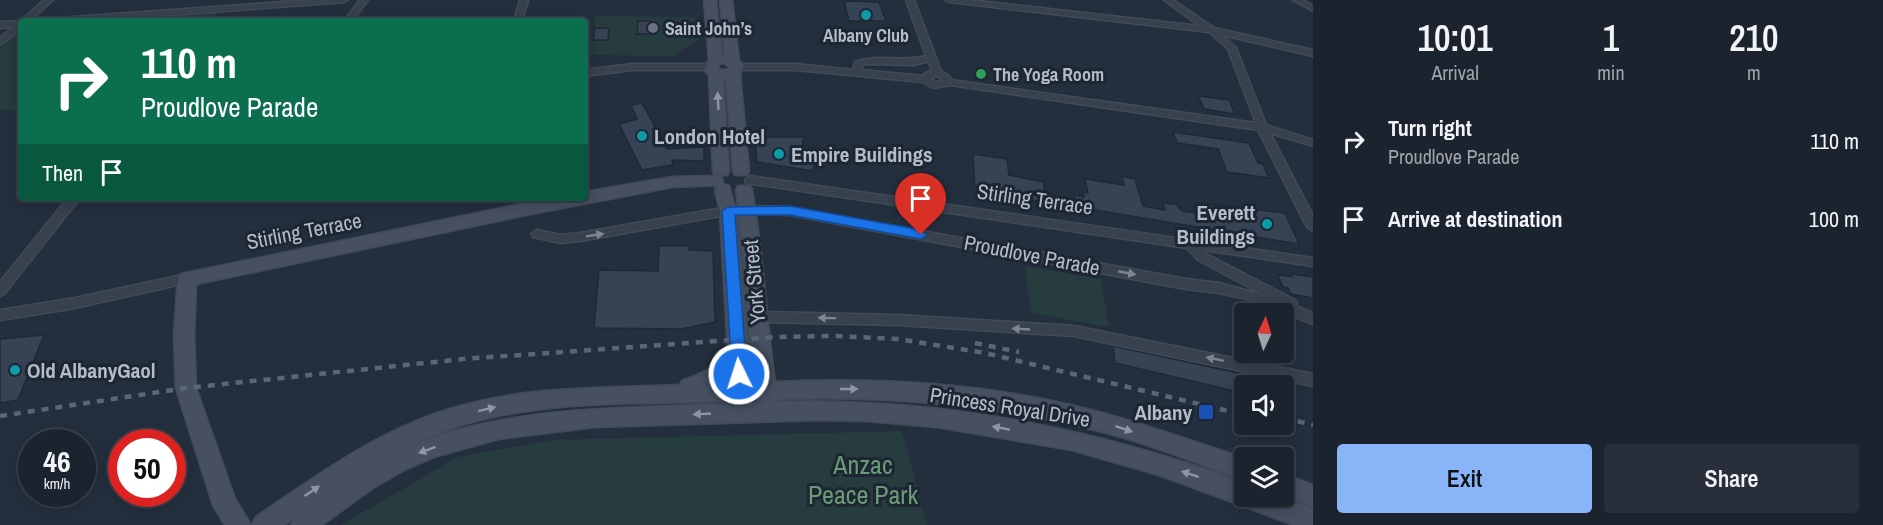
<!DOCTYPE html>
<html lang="en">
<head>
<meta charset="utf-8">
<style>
	:root { --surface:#1b232e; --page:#282f3a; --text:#f1f3f6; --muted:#a0a4aa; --line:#39404a; --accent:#8ab4f8 }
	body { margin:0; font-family:"Archivo Narrow",sans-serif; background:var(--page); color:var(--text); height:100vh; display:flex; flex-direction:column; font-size:22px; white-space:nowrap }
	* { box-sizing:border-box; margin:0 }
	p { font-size:20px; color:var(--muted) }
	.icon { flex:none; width:33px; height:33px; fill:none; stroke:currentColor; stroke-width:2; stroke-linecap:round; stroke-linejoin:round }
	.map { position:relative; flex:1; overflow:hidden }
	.panel { display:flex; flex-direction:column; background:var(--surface); width:570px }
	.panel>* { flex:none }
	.banner { position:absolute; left:18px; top:18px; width:570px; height:183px; border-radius:6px; box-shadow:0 3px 15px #0003,0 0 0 2px var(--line); background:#0b6e4f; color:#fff; overflow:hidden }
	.needle { width:39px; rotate:4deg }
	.buttons { position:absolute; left:1234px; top:303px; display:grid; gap:12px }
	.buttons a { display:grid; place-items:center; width:60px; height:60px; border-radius:6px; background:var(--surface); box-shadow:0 3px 15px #0003,0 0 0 2px var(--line); font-size:30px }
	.speed { position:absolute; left:18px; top:429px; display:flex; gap:12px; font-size:30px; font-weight:700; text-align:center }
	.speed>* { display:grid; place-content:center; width:78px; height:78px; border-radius:50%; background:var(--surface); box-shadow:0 3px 15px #0003,0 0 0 2px var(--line); line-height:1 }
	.speed small { font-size:15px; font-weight:400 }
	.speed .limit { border:9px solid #d22; background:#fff; color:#111 }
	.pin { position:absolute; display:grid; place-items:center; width:51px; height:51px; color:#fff; margin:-62px -26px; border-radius:50% 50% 50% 0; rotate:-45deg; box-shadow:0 0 6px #0007 }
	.pin .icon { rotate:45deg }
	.me { position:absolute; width:66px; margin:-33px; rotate:356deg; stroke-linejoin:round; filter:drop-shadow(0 0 4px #0008) }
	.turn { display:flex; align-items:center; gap:21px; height:126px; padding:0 24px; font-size:27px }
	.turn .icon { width:78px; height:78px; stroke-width:2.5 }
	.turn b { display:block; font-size:42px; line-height:51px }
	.then { display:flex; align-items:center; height:57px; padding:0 24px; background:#0003; gap:12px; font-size:22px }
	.eta { display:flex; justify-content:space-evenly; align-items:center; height:102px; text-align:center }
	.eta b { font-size:36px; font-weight:600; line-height:42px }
	.action { display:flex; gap:12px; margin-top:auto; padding:12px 24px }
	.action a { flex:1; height:69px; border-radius:6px; background:var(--accent); color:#111; font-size:24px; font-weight:600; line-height:69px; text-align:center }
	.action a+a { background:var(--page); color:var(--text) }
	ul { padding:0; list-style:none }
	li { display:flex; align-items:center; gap:18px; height:78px; padding:0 24px }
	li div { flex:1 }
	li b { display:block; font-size:22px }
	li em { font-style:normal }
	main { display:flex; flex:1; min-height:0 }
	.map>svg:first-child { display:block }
</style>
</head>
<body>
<main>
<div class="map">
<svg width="1313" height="525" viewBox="0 0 1313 525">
	<rect width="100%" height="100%" fill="#242f3e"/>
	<path fill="#263c3f" d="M220,11L211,21H88Z
		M595,16L697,17L700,38L673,56L585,55V38H593L609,28H595Z
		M21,30V111L0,110V48Z
		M1025,266L1101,279L1109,327L1031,313Z
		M902,431L927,525H341L458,457L552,440Z"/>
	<path fill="#364354" stroke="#1f2835" stroke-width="1.5" d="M844,1L879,2L886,21H849Z
		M638,21H650L649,34H637Z
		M595,28H609L608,40H593Z
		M1198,96L1229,100L1235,114L1204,109Z
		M642,103L667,149L704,147V161L672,160L673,165L642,170L619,124L637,119L631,105Z
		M1173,132L1249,143L1258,163L1263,164L1269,178L1227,172L1218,149L1177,143Z
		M755,137H804L802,146L818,148L813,171L757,162Z
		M973,154L1007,159L1009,175L1044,182L1045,202L975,191Z
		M1122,176L1135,179L1143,206L1165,210L1163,203L1176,204L1182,211L1210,215L1206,204L1285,213L1299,244L1077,207L1074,195L1084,197L1083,192L1088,193L1085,179L1124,185Z
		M659,246H689V250L713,251L715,322L681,329L594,328L599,270L658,271Z
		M1277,274L1292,277L1291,274L1313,277V298L1291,294L1288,288L1283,287Z
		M44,335L18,400L0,403V339Z
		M1113,346L1238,373L1243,393L1115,363Z"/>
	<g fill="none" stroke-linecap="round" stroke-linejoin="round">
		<g stroke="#414a57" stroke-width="3">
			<path id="street" d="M44,0H53L30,21H21Z
				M311,0H348L344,2L92,21H54L58,18Z
				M360,0H368L352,21H344Z
				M520,0H528L522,21H514Z
				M906,0H914L941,71L949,76L951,80L1256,123L1228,49L1209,32L949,2L945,0H970L1200,26L1164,0H1173L1214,28L1313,50V56L1222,35L1236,48L1266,125L1313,140V146L1270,133L1313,216V231L1307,227L1258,130L950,85L933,88L923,82L796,70H738L733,67L738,64H796L853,70L855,62C877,53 903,63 926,56ZM928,61L932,71L925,73L923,76L862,70V65L866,64L915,65ZM936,76L942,79V81L935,82L931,78Z
				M1293,0H1303L1313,6V11Z
				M21,21V29L0,45V38L13,27L0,28V22Z
				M632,64H710L715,67L710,70H632L585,76V70Z
				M750,176L1313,258V266L1203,250L1206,254L1295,300L1297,303L1296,306L1313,313V324L1251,300L1219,293L1186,289L790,215L747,214L741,210L747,206L790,207L1186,279L1219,283L1264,295L1198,260L1187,248L746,183L745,180Z
				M68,198H80L4,294L0,296V282Z
				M522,198H534L537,208L535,211H527Z
				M728,207L732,208L734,211L732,214L580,241L561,243L533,237L531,234L537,230L561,235L580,233Z
				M187,274L191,276L193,279L191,282L70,309L0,320V310L70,299Z
				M757,312L898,315L1074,326L1313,374V386L1074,336L898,325L757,322L752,321L751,317L752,313Z"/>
		</g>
		<g stroke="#414a57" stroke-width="3">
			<path id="secondary" d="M704,0H716L722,55H725L720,0H732L739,61L744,65L740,75L749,171L747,175H735L733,171L726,78L723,79L729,171L727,175H715L713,171L709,75L704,70L709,59ZM723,63L730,67V69L722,70L718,68L719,64Z
				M715,176L721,177L723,181L721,185L672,187L531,214L196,284L194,335L196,388L235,499L251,525H225L213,505L176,388L174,335L178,279L181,274L531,202L554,198H585V192L672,177Z
				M723,184L729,186L736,211L751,382H755C746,318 745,254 736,190L738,186H750L752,190C763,253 766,318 775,382C886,377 999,384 1106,414C1153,427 1199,444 1245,458V480C1198,464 1151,444 1103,432C995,405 889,395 778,399V402C939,397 1094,428 1245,483V496H1281L1313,509V525H1294L1159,475L1072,450L937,427L867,421L818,420L595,427L498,439L434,457L406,469L373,488L322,525H291L294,518L284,525H252L256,517C316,476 379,430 450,409C524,386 603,388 680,385L682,381C701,374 714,368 728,353L720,211L715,190L717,186ZM730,377V383L721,384ZM753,400H757L758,403H751ZM732,401L733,404C624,408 517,405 414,444C508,397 628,405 732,401Z
				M1284,474L1313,485V507L1284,496Z"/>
		</g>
		<use href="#street" fill="#38414e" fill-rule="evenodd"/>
		<use href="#secondary" fill="#465061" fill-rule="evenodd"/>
		<path stroke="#5a6575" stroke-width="4.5" stroke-dasharray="7 7" stroke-linecap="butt" d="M975,343L1019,352
			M0,416L186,388L463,359L775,337L836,336L898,339L985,353L1245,415
			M1284,418L1313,425"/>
	</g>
	<defs><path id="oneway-solid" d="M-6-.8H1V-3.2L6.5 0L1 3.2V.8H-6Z" transform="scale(1.5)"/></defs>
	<g fill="#8e96a5">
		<use href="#oneway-solid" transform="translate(718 101) rotate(-93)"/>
		<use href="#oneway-solid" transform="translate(849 389)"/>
		<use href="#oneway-solid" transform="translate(487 409) rotate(-14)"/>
		<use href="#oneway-solid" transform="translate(702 414) rotate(177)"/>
		<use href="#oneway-solid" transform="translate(1001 428) rotate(-170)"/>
		<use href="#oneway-solid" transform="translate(1124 429) rotate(18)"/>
		<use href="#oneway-solid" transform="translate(427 450) rotate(159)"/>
		<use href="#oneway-solid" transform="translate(1190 474) rotate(-162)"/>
		<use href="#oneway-solid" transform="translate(312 491) rotate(-34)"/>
	</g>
	<g fill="#7c8592">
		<use href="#oneway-solid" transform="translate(595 235) rotate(-9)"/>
		<use href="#oneway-solid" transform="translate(1127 273) rotate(11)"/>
		<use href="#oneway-solid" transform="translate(827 318) rotate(-179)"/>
		<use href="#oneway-solid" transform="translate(1021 329) rotate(-177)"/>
		<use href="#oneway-solid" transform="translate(1215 359) rotate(-168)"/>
	</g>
	<path fill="#1a73e8" stroke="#114b97" stroke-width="1.5" d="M790,206L921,230L927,235L921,239L790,215H735L747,374L745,378L739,380L734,378L732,374L722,211L728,207Z"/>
	<g fill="#0f9aa8" stroke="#1d2633" stroke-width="2">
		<circle cx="866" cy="15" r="6"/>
		<circle cx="642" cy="136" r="6"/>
		<circle cx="779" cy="154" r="6"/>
		<circle cx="1267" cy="224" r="6"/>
		<circle cx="15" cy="370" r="6"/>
	</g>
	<circle fill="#6b7280" stroke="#1d2633" stroke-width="2" cx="653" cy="28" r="6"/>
	<circle fill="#2e9e5b" stroke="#1d2633" stroke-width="2" cx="981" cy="74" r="6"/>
	<rect fill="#1a4fb4" stroke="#1d2633" stroke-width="2" x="1198" y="404" width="16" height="16" rx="3"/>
	<g text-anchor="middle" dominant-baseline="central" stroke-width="6" stroke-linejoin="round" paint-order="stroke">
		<g font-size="18" font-weight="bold" fill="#b4bcc9" stroke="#1d2633" text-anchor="start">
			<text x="665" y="28">Saint John’s</text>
			<text x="866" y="35" text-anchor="middle">Albany Club</text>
			<text x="993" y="74">The Yoga Room</text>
		</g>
		<g font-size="21" font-weight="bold" fill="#b4bcc9" stroke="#1d2633" text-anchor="start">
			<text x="654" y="136">London Hotel</text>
			<text x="791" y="154">Empire Buildings</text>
			<text x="1255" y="212" text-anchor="end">Everett<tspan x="1255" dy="24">Buildings</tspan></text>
			<text x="27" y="370">Old AlbanyGaol</text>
			<text x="1192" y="412" text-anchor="end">Albany</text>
		</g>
		<g font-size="21" fill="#b4bcc9" stroke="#1d2633">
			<text transform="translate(1035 199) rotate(8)">Stirling Terrace</text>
			<text transform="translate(304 231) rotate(-11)">Stirling Terrace</text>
			<text transform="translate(1032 255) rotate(11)">Proudlove Parade</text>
			<text transform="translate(754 282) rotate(-95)">York Street</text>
			<text transform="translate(1010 407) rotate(9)">Princess Royal Drive</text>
		</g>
		<g font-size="26" fill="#6b9a76" stroke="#1d2633">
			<text x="863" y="464">Anzac<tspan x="863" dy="30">Peace Park</tspan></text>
		</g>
	</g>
</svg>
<div class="buttons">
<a><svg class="needle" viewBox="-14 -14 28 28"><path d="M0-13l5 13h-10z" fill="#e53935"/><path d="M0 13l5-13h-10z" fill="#a0a4aa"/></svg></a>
<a><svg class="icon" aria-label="sound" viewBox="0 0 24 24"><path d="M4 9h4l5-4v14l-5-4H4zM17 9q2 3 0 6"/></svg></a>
<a><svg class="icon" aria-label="layers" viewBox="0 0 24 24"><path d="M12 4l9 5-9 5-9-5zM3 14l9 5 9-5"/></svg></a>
</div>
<div class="speed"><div>46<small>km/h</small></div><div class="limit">50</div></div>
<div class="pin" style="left:921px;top:235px;background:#d93025"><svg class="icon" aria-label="arrive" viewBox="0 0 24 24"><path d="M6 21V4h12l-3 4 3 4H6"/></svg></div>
<svg class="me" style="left:739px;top:374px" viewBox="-20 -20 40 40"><circle r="17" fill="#1a73e8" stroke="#fff" stroke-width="3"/><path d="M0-11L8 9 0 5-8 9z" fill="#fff"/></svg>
<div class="banner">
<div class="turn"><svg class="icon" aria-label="right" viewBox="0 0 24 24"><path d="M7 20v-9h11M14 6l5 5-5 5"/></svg><div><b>110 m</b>Proudlove Parade</div></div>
<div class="then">Then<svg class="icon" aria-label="arrive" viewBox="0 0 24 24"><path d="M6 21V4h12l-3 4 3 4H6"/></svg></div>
</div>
</div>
<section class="panel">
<div class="eta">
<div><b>10:01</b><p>Arrival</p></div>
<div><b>1</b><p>min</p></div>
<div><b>210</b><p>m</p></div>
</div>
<ul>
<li><svg class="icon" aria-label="right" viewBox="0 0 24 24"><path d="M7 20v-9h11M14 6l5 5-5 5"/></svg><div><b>Turn right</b><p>Proudlove Parade</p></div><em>110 m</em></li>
<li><svg class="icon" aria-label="arrive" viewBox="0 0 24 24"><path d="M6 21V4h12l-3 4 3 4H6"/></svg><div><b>Arrive at destination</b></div><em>100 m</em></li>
</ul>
<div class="action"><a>Exit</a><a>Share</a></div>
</section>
</main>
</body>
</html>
